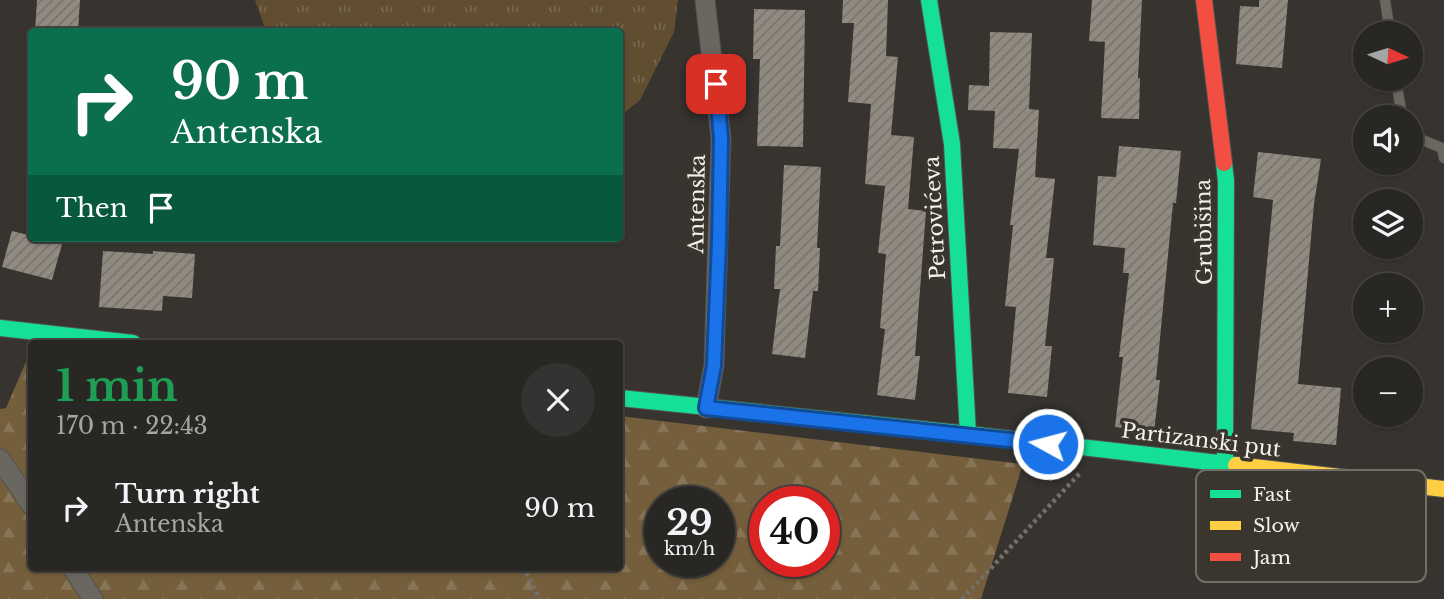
<!DOCTYPE html>
<html lang="en">
<head>
<meta charset="utf-8">
<style>
	:root { --surface:#292724; --page:#353331; --text:#f1f3f6; --muted:#a5a5a6; --line:#454441 }
	body { margin:0; font-family:"Libre Baskerville",serif; background:var(--page); color:var(--text); height:100vh; display:flex; flex-direction:column; font-size:26px; white-space:nowrap }
	* { box-sizing:border-box; margin:0 }
	p { font-size:23px; color:var(--muted) }
	.icon { flex:none; width:38px; height:38px; fill:none; stroke:currentColor; stroke-width:2; stroke-linecap:round; stroke-linejoin:round }
	.map { position:relative; flex:1; overflow:hidden }
	.details { position:absolute; left:28px; top:340px; width:595px; height:231px; display:flex; flex-direction:column; background:var(--surface); border-radius:7px; box-shadow:0 2px 5px #0004,0 0 0 2px var(--line) }
	.details>* { flex:none }
	.guide { position:absolute; left:28px; top:28px; width:595px; height:214px; border-radius:7px; box-shadow:0 2px 5px #0004,0 0 0 2px var(--line); background:#0b6e4f; color:#fff; overflow:hidden }
	.needle { width:46px; rotate:94deg }
	.tools { position:absolute; left:1353px; top:21px; display:grid; gap:14px }
	.tools a { display:grid; place-items:center; width:70px; height:70px; border-radius:50%; background:var(--surface); box-shadow:0 2px 5px #0004,0 0 0 2px var(--line); font-size:35px }
	.speed { position:absolute; left:644px; top:486px; display:flex; gap:14px; font-size:35px; font-weight:700; text-align:center }
	.speed>* { display:grid; place-content:center; width:91px; height:91px; border-radius:50%; background:var(--surface); box-shadow:0 2px 5px #0004,0 0 0 2px var(--line); line-height:1 }
	.speed small { font-size:18px; font-weight:400 }
	.speed .limit { border:10px solid #d22; background:#fff; color:#111 }
	.pin { position:absolute; display:grid; place-items:center; width:60px; height:60px; color:#fff; margin:-30px; border-radius:14px; box-shadow:0 4px 10px #0006 }
	.me { position:absolute; width:77px; margin:-38px; rotate:277deg; stroke-linejoin:round; filter:drop-shadow(0 0 5px #0008) }
	.turn { display:flex; align-items:center; gap:24px; height:147px; padding:0 28px; font-size:32px }
	.turn .icon { width:91px; height:91px; stroke-width:2.5 }
	.turn b { display:block; font-size:49px; line-height:60px }
	.then { display:flex; align-items:center; height:66px; padding:0 28px; background:#0003; gap:14px; font-size:26px }
	.round { display:grid; place-items:center; flex:none; width:74px; height:74px; border-radius:37px; background:var(--page) }
	.overview { display:flex; align-items:center; justify-content:space-between; height:119px; padding:0 28px }
	h1 { font-size:42px; font-weight:700; line-height:52px; color:#1e9e55 }
	ul { padding:0; list-style:none }
	li { display:flex; align-items:center; gap:21px; height:98px; padding:0 28px }
	li div { flex:1 }
	li b { display:block; font-size:26px }
	li em { font-style:normal }
	.map>svg:first-child { display:block }
</style>
</head>
<body>
<div class="map">
<svg width="1444" height="599" viewBox="0 0 1444 599">
	<defs>
		<pattern id="grass-tufts" width="24" height="20" patternUnits="userSpaceOnUse" patternTransform="scale(1.75)"><rect width="24" height="20" fill="#614e30"/><path d="M3 7l-1-3M5 7V3M7 7l1-3M15 17l-1-3M17 17v-4M19 17l1-3" fill="none" stroke="#78684e"/></pattern>
		<pattern id="forest-firs" width="22" height="20" patternUnits="userSpaceOnUse" patternTransform="scale(1.75)"><rect width="22" height="20" fill="#745e3b"/><path d="M5 1l3.5 6h-7zM16 11l3.5 6h-7z" fill="#887558"/></pattern>
		<pattern id="building-hatch" width="6" height="6" patternUnits="userSpaceOnUse" patternTransform="scale(1.75)"><rect width="6" height="6" fill="#918a81"/><path d="M-1 1l2-2M0 6l6-6M5 7l2-2" fill="none" stroke="#78736c"/></pattern>
	</defs>
	<rect width="100%" height="100%" fill="#373430"/>
	<path fill="url(#grass-tufts)" d="M255,0H678L674,32L640,100L620,116V32L266,31Z"/>
	<path fill="url(#forest-firs)" fill-rule="evenodd" d="M31,350L32,567H620V416L1023,464L981,599H0V409L6,408ZM660,502H719V562H660ZM765,502H824V562H765Z"/>
	<path fill="url(#building-hatch)" d="M37,0H80L78,32H35Z
		M843,0H888L886,56L898,57L891,135L914,137L908,209L926,211L915,356H920L915,400L877,395L885,329L880,328L886,254L878,253L885,186L865,184L871,104L848,102L854,23H842Z
		M1092,0H1142L1138,78H1140L1139,119L1101,118L1105,42L1089,41Z
		M1259,0H1288L1282,68L1236,64L1240,6L1259,7Z
		M754,9L805,10L803,147L757,146L760,59H753Z
		M990,32L1032,33L1029,109L1039,110L1035,177L1055,179L1046,258H1054L1045,346H1052L1047,397L1008,393L1016,307L1005,306L1013,225H1010L1019,149L993,148L995,111L968,110L969,85L989,86Z
		M1119,146L1181,151L1176,203H1173L1156,380H1160L1154,432L1115,427L1123,357H1119L1129,273H1123L1125,248L1093,245L1098,176L1116,177Z
		M1258,152L1321,159L1314,204L1298,384L1341,388L1336,445L1293,441L1294,433L1251,429L1273,200L1253,197Z
		M784,165L821,167L817,248H820L818,291H813L805,358L772,354L780,289H774L776,246H780Z
		M12,231L32,236V238L62,244L52,280L2,267Z
		M103,251L153,254V251L195,254L192,298L163,296L162,311L99,307Z"/>
	<g fill="none" stroke-linecap="round" stroke-linejoin="round">
		<g stroke="#54524f" stroke-width="11">
			<path id="lane" d="M1385,0L1390,33
				M1396,79L1402,117
				M1410,135L1442,148L1444,158"/>
		</g>
		<g stroke="#54524f" stroke-width="21">
			<path id="street" d="M705,0L721,138L714,365L706,408
				M0,459L32,506
				M72,567L93,599"/>
		</g>
		<g stroke="#54524f" stroke-width="18">
			<path id="fast" d="M929,0L952,144L968,434
				M1224,163L1226,181L1225,464
				M0,328L133,343
				M620,398L968,434L1236,465"/>
		</g>
		<g stroke="#54524f" stroke-width="18">
			<path id="slow" d="M1236,465L1444,489"/>
		</g>
		<g stroke="#54524f" stroke-width="18">
			<path id="jam" d="M1204,0L1224,163"/>
		</g>
		<path stroke="#72706b" stroke-width="4.5" stroke-dasharray="3.5 3.5" stroke-linecap="butt" d="M523,567L540,599
			M962,599L1081,472"/>
		<use href="#lane" stroke="#6a6660" stroke-width="10"/>
		<use href="#street" stroke="#6a6660" stroke-width="19"/>
		<use href="#fast" stroke="#16e098" stroke-width="16"/>
		<use href="#slow" stroke="#ffcf43" stroke-width="16"/>
		<use href="#jam" stroke="#f24e42" stroke-width="16"/>
	</g>
	<g fill="none" stroke-linecap="round" stroke-linejoin="round">
		<g stroke="#114b97" stroke-width="18">
			<path id="route" d="M716,84L721,138L719,241L714,365L706,408L1048,444"/>
		</g>
		<use href="#route" stroke="#1a73e8" stroke-width="12"/>
	</g>
	<g text-anchor="middle" dominant-baseline="central" stroke-width="7" stroke-linejoin="round" paint-order="stroke">
		<g font-size="21" fill="#f4f0eb" stroke="#3a352d">
			<text transform="translate(697 204) rotate(-89)">Antenska</text>
			<text transform="translate(935 218) rotate(-93)">Petrovićeva</text>
			<text transform="translate(1204 232) rotate(-91)">Grubišina</text>
			<text transform="translate(1201 440) rotate(7)">Partizanski put</text>
		</g>
	</g>
	<rect x="1196" y="470" width="230" height="112" rx="10" fill="#3a352d" stroke="#726d66" stroke-width="2"/>
	<rect x="1210" y="490" width="31" height="8" fill="#16e098"/>
	<rect x="1210" y="521" width="31" height="9" fill="#ffcf43"/>
	<rect x="1210" y="553" width="31" height="8" fill="#f24e42"/>
	<g font-size="19" fill="#f4f0eb">
		<text x="1253" y="501">Fast</text>
		<text x="1253" y="532">Slow</text>
		<text x="1253" y="564">Jam</text>
	</g>
</svg>
<div class="tools">
<a><svg class="needle" viewBox="-14 -14 28 28"><path d="M0-13l5 13h-10z" fill="#e53935"/><path d="M0 13l5-13h-10z" fill="#a5a5a6"/></svg></a>
<a><svg class="icon" aria-label="sound" viewBox="0 0 24 24"><path d="M4 9h4l5-4v14l-5-4H4zM17 9q2 3 0 6"/></svg></a>
<a><svg class="icon" aria-label="layers" viewBox="0 0 24 24"><path d="M12 4l9 5-9 5-9-5zM3 14l9 5 9-5"/></svg></a>
<a>+</a>
<a>−</a>
</div>
<div class="speed"><div>29<small>km/h</small></div><div class="limit">40</div></div>
<div class="pin" style="left:716px;top:84px;background:#d93025"><svg class="icon" aria-label="arrive" viewBox="0 0 24 24"><path d="M6 21V4h12l-3 4 3 4H6"/></svg></div>
<svg class="me" style="left:1048px;top:444px" viewBox="-20 -20 40 40"><circle r="17" fill="#1a73e8" stroke="#fff" stroke-width="3"/><path d="M0-11L8 9 0 5-8 9z" fill="#fff"/></svg>
<div class="guide">
<div class="turn"><svg class="icon" aria-label="right" viewBox="0 0 24 24"><path d="M7 20v-9h11M14 6l5 5-5 5"/></svg><div><b>90 m</b>Antenska</div></div>
<div class="then">Then<svg class="icon" aria-label="arrive" viewBox="0 0 24 24"><path d="M6 21V4h12l-3 4 3 4H6"/></svg></div>
</div>
<section class="details">
<div class="overview"><div><h1>1 min</h1><p>170 m · 22:43</p></div><a class="round"><svg class="icon" aria-label="close" viewBox="0 0 24 24"><path d="M6 6l12 12M18 6L6 18"/></svg></a></div>
<ul>
<li><svg class="icon" aria-label="right" viewBox="0 0 24 24"><path d="M7 20v-9h11M14 6l5 5-5 5"/></svg><div><b>Turn right</b><p>Antenska</p></div><em>90 m</em></li>
</ul>
</section>
</div>
</body>
</html>
